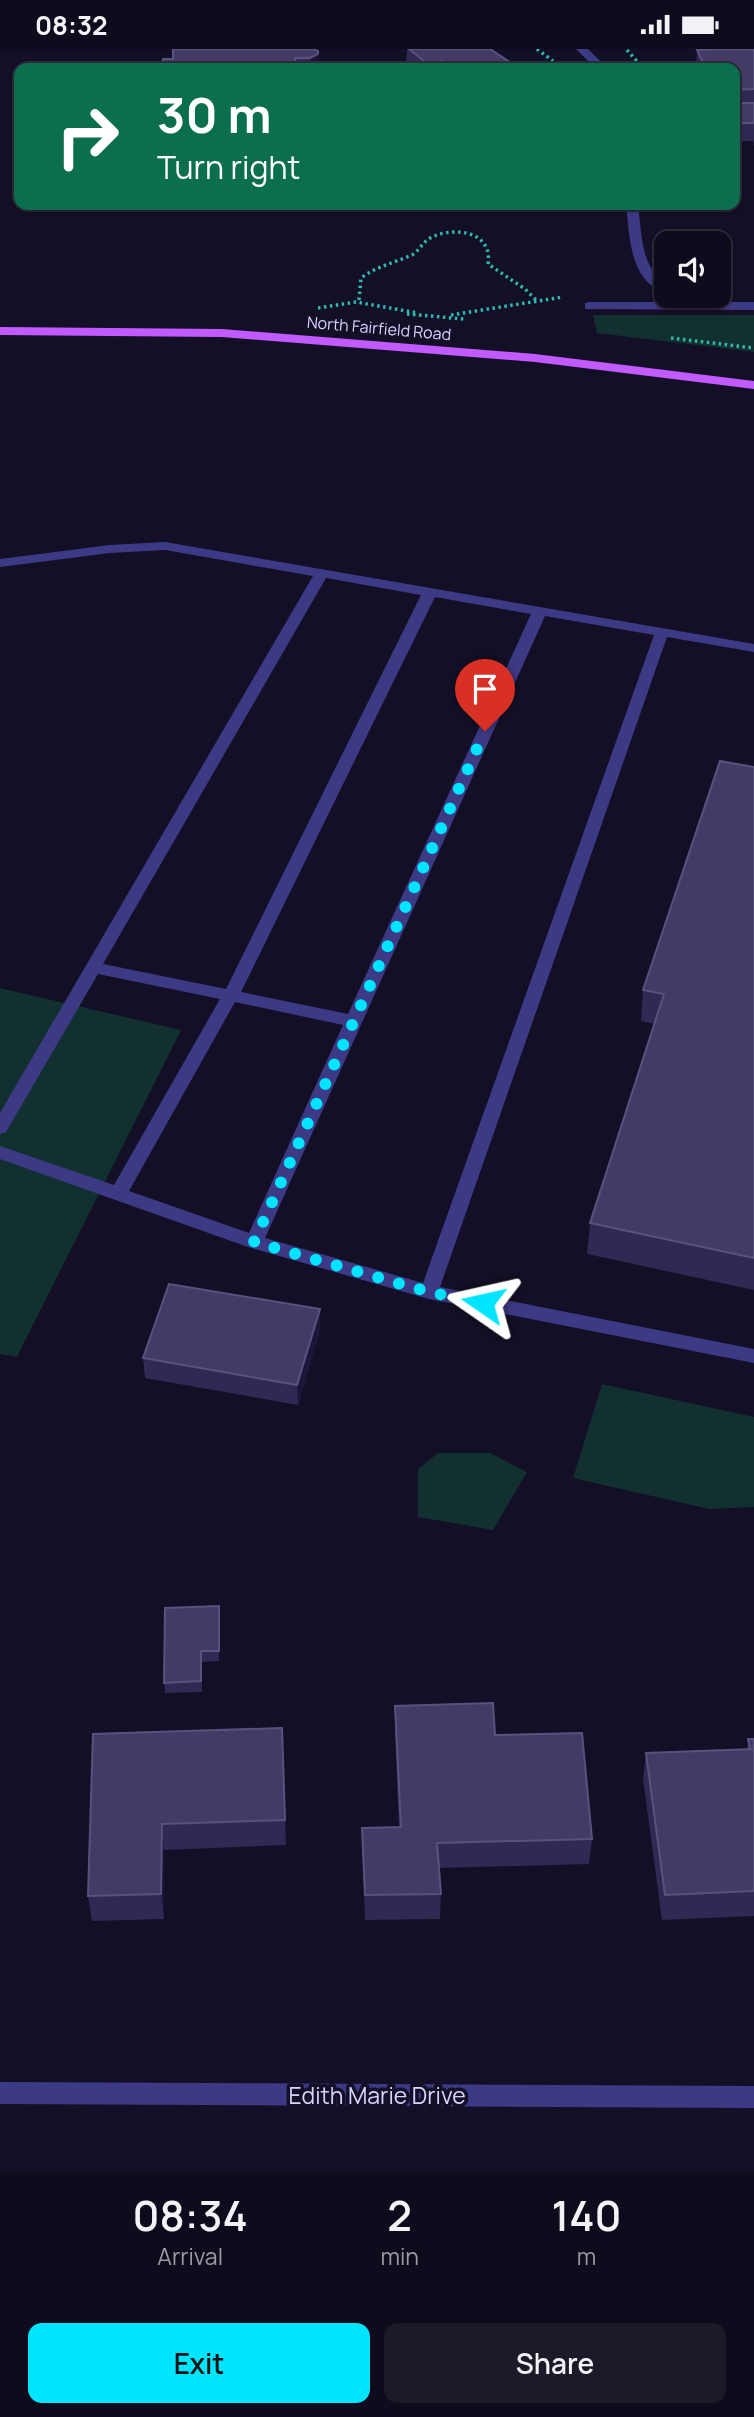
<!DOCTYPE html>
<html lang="en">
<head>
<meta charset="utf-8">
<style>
	:root { --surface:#0e0b1c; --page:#1c1929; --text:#f1f3f6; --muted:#9b9ba3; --line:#2e2b3b; --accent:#00e5ff }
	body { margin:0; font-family:Manrope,sans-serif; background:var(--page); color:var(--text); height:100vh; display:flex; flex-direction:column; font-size:26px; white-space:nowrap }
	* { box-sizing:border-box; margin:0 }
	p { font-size:23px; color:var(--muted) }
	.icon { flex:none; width:38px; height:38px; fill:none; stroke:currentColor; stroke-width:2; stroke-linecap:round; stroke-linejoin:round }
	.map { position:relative; height:2123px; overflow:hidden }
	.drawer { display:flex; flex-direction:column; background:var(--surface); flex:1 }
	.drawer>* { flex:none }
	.guide { position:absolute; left:14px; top:14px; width:726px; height:147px; border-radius:14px; box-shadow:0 2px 5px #0004,0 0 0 2px var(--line); background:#0b6e4f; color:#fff; overflow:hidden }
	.tools { position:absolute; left:654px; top:182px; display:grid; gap:14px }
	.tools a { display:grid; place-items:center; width:77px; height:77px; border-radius:14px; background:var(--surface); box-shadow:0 2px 5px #0004,0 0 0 2px var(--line); font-size:35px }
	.pin { position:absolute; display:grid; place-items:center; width:60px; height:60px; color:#fff; margin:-72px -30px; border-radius:50% 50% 50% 0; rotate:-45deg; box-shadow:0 0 7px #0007 }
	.pin .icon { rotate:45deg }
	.me { position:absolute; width:77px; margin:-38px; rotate:281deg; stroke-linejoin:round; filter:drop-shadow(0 0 5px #0008) }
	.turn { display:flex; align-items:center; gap:24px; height:147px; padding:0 28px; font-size:32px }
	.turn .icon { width:91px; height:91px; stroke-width:2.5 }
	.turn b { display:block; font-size:49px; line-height:60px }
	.eta { display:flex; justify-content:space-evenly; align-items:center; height:119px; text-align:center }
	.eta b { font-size:42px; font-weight:600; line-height:49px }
	.primary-button { display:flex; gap:14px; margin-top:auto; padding:14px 28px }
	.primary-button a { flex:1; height:80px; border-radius:14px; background:var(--accent); color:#111; font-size:28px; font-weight:600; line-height:80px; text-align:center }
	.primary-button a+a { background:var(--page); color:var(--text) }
	.status { display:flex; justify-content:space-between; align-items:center; height:49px; padding:0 35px; background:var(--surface); direction:ltr }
	.status svg { height:19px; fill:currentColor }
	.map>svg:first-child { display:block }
</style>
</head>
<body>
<div class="status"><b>08:32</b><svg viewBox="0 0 49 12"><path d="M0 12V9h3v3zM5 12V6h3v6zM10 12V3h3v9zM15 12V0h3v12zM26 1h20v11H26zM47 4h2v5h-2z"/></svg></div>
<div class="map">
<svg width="754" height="2123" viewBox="0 0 754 2123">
	<rect width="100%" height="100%" fill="#130f26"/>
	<path fill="#12302f" d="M593,266H754V303L597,284Z
		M0,939L181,981L17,1308L0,1305Z
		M602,1335L754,1368V1458L709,1460L573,1429Z
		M438,1404H490L527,1423L493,1481L418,1468V1420Z"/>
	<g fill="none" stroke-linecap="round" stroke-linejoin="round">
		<path stroke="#2fb8b0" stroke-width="3.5" stroke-dasharray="2.5 3.5" stroke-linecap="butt" d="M537,0L553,12
			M627,1L643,19
			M359,251L361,229C377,217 394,214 412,206C420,201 423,192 432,188C456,177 493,183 488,215L525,240L536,251
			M318,259L356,253L418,264
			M407,265L464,270
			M451,266L563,248
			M671,289L754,299"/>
		<path fill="#3d3a85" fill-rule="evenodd" d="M165,493L754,595V603L667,588L440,1238L754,1300V1314L429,1250L248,1198L0,1110V1097L114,1136L220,950L98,925L6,1083L0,1085V1064L313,527L165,501L110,504L0,518V510L110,496ZM326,529L421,546L226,940L103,915ZM435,548L531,565L348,965L241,943ZM545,567L654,586L423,1234L265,1189ZM235,953L343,976L249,1184L129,1142Z"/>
		<path fill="#3d3a85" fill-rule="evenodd" d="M576,0H588L607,19H595Z
			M626,156H638C642,184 640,219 667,235V245C629,232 630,189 626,156Z
			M589,253H754V261L585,260V254Z
			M0,2033L754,2037V2059L0,2055Z"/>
		<path fill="#c25bff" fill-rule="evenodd" d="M0,278L222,280L535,305L754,332V340L535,313L222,288L0,286Z"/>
	</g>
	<path fill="#312854" d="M407,0H493V2L515,19H411L406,16Z
		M754,0V97L753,92H735V19H696L697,1Z
		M318,2V19H162Z
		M754,718V1241L587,1205L590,1174L655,975L641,972L643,941Z
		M320,1260V1281L298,1356L145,1329L143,1309Z
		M219,1557V1612L202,1613V1643L165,1644L164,1634Z
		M395,1657L495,1686L592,1790L589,1815L439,1819L441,1845L440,1870L365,1871L362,1779L399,1778L395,1683Z
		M282,1679L286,1796L164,1801V1870L92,1872L88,1847L93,1685Z
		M748,1690H754V1867L662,1871L643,1730L646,1704L747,1700Z"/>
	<path fill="#1d163a" d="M318,5V19H311L310,9Z
		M442,12V19H429V16Z
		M320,1260V1281L298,1356L297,1336Z
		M162,1775L164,1801V1870L161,1845Z"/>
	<path fill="#433a66" stroke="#5a527e" stroke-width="2" d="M173,0H313L318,2V5L310,9H295L296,19H162L163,10H173Z
		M409,0H490L516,17L505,19H451L442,12L429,16Z
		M723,0H754V40L735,41V19H715L713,16H704L697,1Z
		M735,54H754V74H735Z
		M720,712L754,718V1209L590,1174L664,945L643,941Z
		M169,1235L320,1260L297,1336L143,1309Z
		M219,1557V1602H201V1632L164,1634L165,1559Z
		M493,1654L495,1686L582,1684L592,1790L437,1794L441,1845L365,1846L362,1779L401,1778L395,1657Z
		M282,1679L285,1771L162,1775L161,1845L88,1847L93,1685Z
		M748,1690H754V1700H750Z
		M754,1700V1842L665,1846L646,1704Z"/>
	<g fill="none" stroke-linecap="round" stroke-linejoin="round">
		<path stroke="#00e5ff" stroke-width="12" stroke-dasharray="0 21.6" d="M483,1254L429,1243L254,1193L485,682"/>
	</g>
	<g text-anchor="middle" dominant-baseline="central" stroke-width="7" stroke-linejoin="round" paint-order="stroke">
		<g font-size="16" fill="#d9d4ff" stroke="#130f26">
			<text transform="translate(379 279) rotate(5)">North Fairfield Road</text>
		</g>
		<g font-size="23" fill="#d9d4ff" stroke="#130f26">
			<text x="377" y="2046">Edith Marie Drive</text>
		</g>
	</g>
</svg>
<div class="tools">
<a><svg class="icon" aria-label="sound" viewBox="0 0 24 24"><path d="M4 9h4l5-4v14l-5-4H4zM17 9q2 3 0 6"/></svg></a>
</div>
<div class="pin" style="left:485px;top:682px;background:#d93025"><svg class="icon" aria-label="arrive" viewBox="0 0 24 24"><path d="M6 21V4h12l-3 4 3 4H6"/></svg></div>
<svg class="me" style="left:483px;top:1254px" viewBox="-20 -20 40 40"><path d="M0-17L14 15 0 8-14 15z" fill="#00e5ff" stroke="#fff" stroke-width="4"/></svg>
<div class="guide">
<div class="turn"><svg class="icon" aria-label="right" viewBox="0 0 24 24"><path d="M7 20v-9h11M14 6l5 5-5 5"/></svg><div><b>30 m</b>Turn right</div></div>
</div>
</div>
<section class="drawer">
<div class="eta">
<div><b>08:34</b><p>Arrival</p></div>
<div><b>2</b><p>min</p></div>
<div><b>140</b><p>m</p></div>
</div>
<div class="primary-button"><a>Exit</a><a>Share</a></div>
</section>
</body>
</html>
